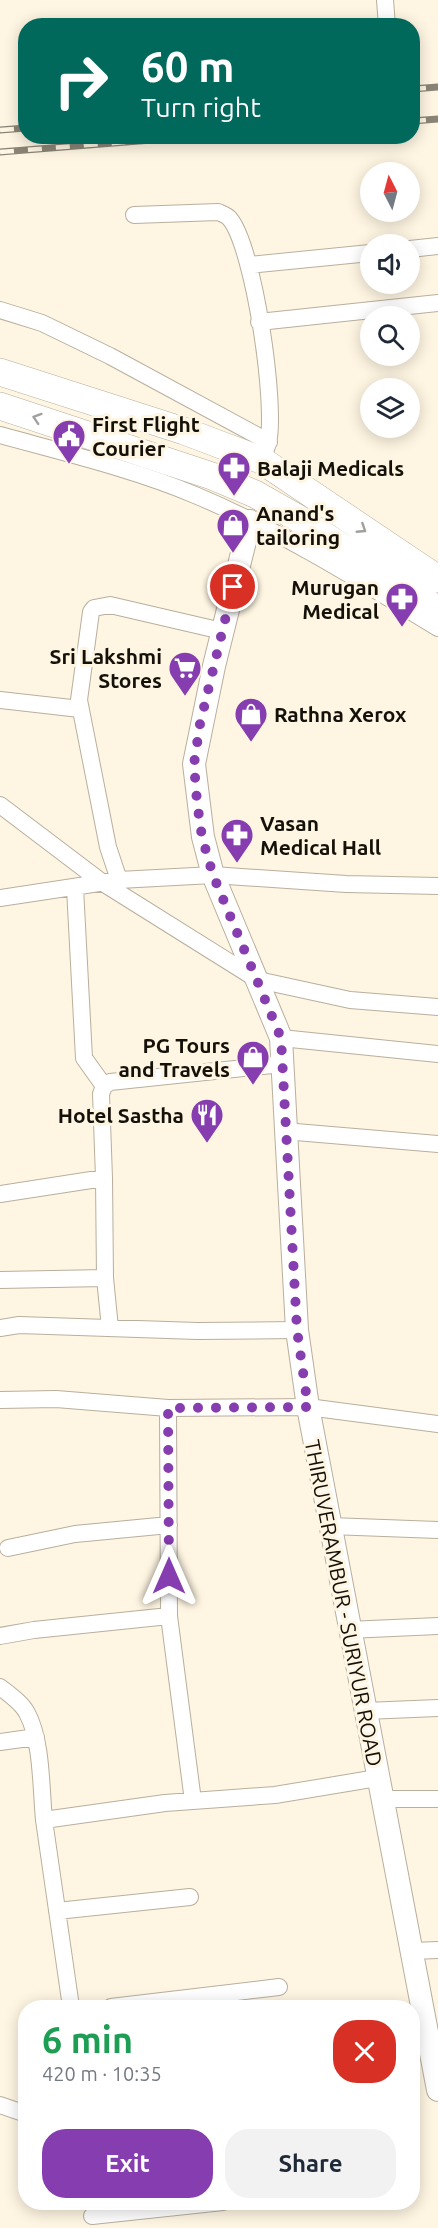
<!DOCTYPE html>
<html lang="en">
<head>
<meta charset="utf-8">
<style>
	:root { --surface:#fff; --page:#f2f2f3; --text:#1f2937; --muted:#747a83; --accent:#863daf }
	body { margin:0; font-family:Ubuntu,sans-serif; background:var(--page); color:var(--text); height:100vh; display:flex; flex-direction:column; font-size:22px; white-space:nowrap }
	* { box-sizing:border-box; margin:0 }
	p { font-size:20px; color:var(--muted) }
	.icon { flex:none; width:33px; height:33px; fill:none; stroke:currentColor; stroke-width:2; stroke-linecap:round; stroke-linejoin:round }
	.map { position:relative; flex:1; overflow:hidden }
	.drawer { position:absolute; left:18px; top:2000px; width:402px; height:210px; display:flex; flex-direction:column; background:var(--surface); border-radius:24px; box-shadow:0 3px 15px #0003 }
	.drawer>* { flex:none }
	.hud { position:absolute; left:18px; top:18px; width:402px; height:126px; border-radius:24px; box-shadow:0 3px 15px #0003; background:#00695c; color:#fff; overflow:hidden }
	.needle { width:39px; rotate:354deg }
	.buttons { position:absolute; left:360px; top:162px; display:grid; gap:12px }
	.buttons a { display:grid; place-items:center; width:60px; height:60px; border-radius:50%; background:var(--surface); box-shadow:0 3px 15px #0003; font-size:30px }
	.pin { position:absolute; display:grid; place-items:center; width:51px; height:51px; color:#fff; margin:-26px; border:3px solid #fff; border-radius:50%; box-shadow:0 2px 6px #0007 }
	.me { position:absolute; width:66px; margin:-33px; rotate:0deg; stroke-linejoin:round; filter:drop-shadow(0 0 4px #0008) }
	.turn { display:flex; align-items:center; gap:21px; height:126px; padding:0 24px; font-size:27px }
	.turn .icon { width:78px; height:78px; stroke-width:2.5 }
	.turn b { display:block; font-size:42px; line-height:51px }
	.round { display:grid; place-items:center; flex:none; width:63px; height:63px; border-radius:24px; background:var(--page) }
	.overview { display:flex; align-items:center; justify-content:space-between; height:102px; padding:0 24px }
	h1 { font-size:36px; font-weight:600; line-height:45px; color:#1e9e55 }
	.button { display:flex; gap:12px; margin-top:auto; padding:12px 24px }
	.button a { flex:1; height:69px; border-radius:24px; background:var(--accent); color:#fff; font-size:24px; font-weight:600; line-height:69px; text-align:center }
	.button a+a { background:var(--page); color:var(--text) }
	.map>svg:first-child { display:block }
</style>
</head>
<body>
<div class="map">
<svg width="438" height="2228" viewBox="0 0 438 2228">
	<rect width="100%" height="100%" fill="#fef5e2"/>
	<g fill="none" stroke-linecap="round" stroke-linejoin="round">
		<g stroke="#b8af9e" stroke-width="18">
			<path id="minor" d="M385,0L387,26
				M134,215L218,212C223,214 227,215 230,219C254,248 277,406 268,443C267,448 264,454 261,460
				M410,249L438,246
				M249,265L370,253
				M0,310L42,323L110,356L269,442
				M259,322L438,303
				M0,435C65,453 133,469 195,495C281,531 359,580 438,628
				M0,700L80,709
				M0,805L103,883L258,980L350,1000L438,1007
				M119,880L108,847L79,700L91,612L94,608L110,605L222,631
				M75,888L84,1058L104,1086
				M0,898L119,880L213,875L346,884L438,886
				M281,1038L438,1054
				M284,1131L438,1144
				M104,1178L105,1278L110,1328
				M0,1194L104,1178L101,1094L104,1086L110,1082L282,1064
				M0,1280L105,1278
				M0,1328L19,1325L197,1331L297,1330
				M0,1400L56,1399L168,1408
				M330,1526L438,1530
				M8,1548L75,1534L169,1525
				M348,1630L438,1626
				M0,1636L34,1630L169,1616
				M0,1687C9,1694 22,1703 27,1713C42,1740 41,1789 44,1820
				M365,1711L438,1708
				M0,1742L36,1737
				M380,1799H438
				M193,1801L169,1616L168,1408L308,1407L438,1424
				M57,1911L190,1897
				M412,1951L438,1950
				M71,2007L44,1820L165,1803L275,1795L377,1778
				M111,2007L279,1987
				M0,2105L26,2114
				M92,2216L223,2202"/>
		</g>
		<g stroke="#b8af9e" stroke-width="24">
			<path id="secondary" d="M250,521L214,666L194,764L203,837L213,875L281,1038L297,1330L308,1407L438,2090"/>
		</g>
		<g stroke="#b8af9e" stroke-width="28">
			<path id="trunk" d="M0,372L184,431L261,460L438,579
				M0,406L212,476L255,494L299,519L438,610"/>
		</g>
		<use href="#minor" stroke="#fff" stroke-width="16"/>
		<use href="#secondary" stroke="#fff" stroke-width="22"/>
		<use href="#trunk" stroke="#fff" stroke-width="27"/>
		<g stroke="#8a8477" stroke-width="7">
			<path id="rail" d="M412,89L438,87
				M412,121L438,119
				M0,130L26,128
				M0,152L202,136"/>
		</g>
		<use href="#rail" stroke="#fef5e2" stroke-width="4.5" stroke-dasharray="14" stroke-linecap="butt"/>
	</g>
	<defs><path id="oneway-chevron" d="M-2-3.5L2.5 0L-2 3.5" fill="none" stroke-width="1.6" stroke-linecap="round" stroke-linejoin="round" transform="scale(1.5)"/></defs>
	<g stroke="#a1a09d">
		<use href="#oneway-chevron" transform="translate(37 418) rotate(-162)"/>
		<use href="#oneway-chevron" transform="translate(362 529) rotate(33)"/>
	</g>
	<g fill="none" stroke-linecap="round" stroke-linejoin="round">
		<path stroke="#863daf" stroke-width="10" stroke-dasharray="0 18" d="M169,1576L168,1408L308,1407L297,1330L281,1038L213,875L202,837L197,802L194,764L200,724L233,587"/>
	</g>
	<defs>
		<g id="civic-pin" transform="scale(1.725)"><path d="M0 17L-7.5 6A9.5 9.5 0 1 1 7.5 6Z" fill="#863daf" stroke="#fef5e2"/><path d="M-.6-6.5H3V-4.5H.6V-3L4-1V1h2V6H-6V1h2V-1L-.6-3ZM-1.2 2.5V6h2.4V2.5Z" fill="#fff"/></g>
		<g id="pharmacy-pin" transform="scale(1.725)"><path d="M0 17L-7.5 6A9.5 9.5 0 1 1 7.5 6Z" fill="#863daf" stroke="#fef5e2"/><path d="M-2-6h4v4h4v4h-4v4h-4v-4h-4v-4h4Z" fill="#fff"/></g>
		<g id="shop-pin" transform="scale(1.725)"><path d="M0 17L-7.5 6A9.5 9.5 0 1 1 7.5 6Z" fill="#863daf" stroke="#fef5e2"/><path d="M-5-2.5h2.3a2.7 3.5 0 0 1 5.4 0H5L5.5 6h-11ZM-1.5-2.5h3a1.5 2.3 0 0 0-3 0Z" fill="#fff"/></g>
		<g id="supermarket-pin" transform="scale(1.725)"><path d="M0 17L-7.5 6A9.5 9.5 0 1 1 7.5 6Z" fill="#863daf" stroke="#fef5e2"/><path d="M-6-5.5h2.5l.6 2H6L4.5 2H-2.5L-4.4-4H-6ZM-1.5 3.2a1.3 1.3 0 1 0 .1 0ZM3 3.2a1.3 1.3 0 1 0 .1 0Z" fill="#fff"/></g>
		<g id="restaurant-pin" transform="scale(1.725)"><path d="M0 17L-7.5 6A9.5 9.5 0 1 1 7.5 6Z" fill="#863daf" stroke="#fef5e2"/><path d="M-5-6h1v4h1v-4h1v4h1v-4h1v5L-1.5 .5V6h-2V.5L-5-1ZM5-6V6H3V1.5H1.5Q1.5-4 5-6Z" fill="#fff"/></g>
	</defs>
	<g fill-rule="evenodd">
		<use href="#civic-pin" x="69" y="436"/>
		<use href="#pharmacy-pin" x="234" y="468"/>
		<use href="#shop-pin" x="233" y="525"/>
		<use href="#pharmacy-pin" x="402" y="599"/>
		<use href="#supermarket-pin" x="185" y="668"/>
		<use href="#shop-pin" x="251" y="714"/>
		<use href="#pharmacy-pin" x="237" y="835"/>
		<use href="#shop-pin" x="253" y="1057"/>
		<use href="#restaurant-pin" x="207" y="1115"/>
	</g>
	<g text-anchor="middle" dominant-baseline="central" stroke-width="6" stroke-linejoin="round" paint-order="stroke">
		<g font-size="21" font-weight="bold" fill="#14110a" stroke="#fef5e2" text-anchor="start">
			<text x="92" y="424">First Flight<tspan x="92" dy="24">Courier</tspan></text>
			<text x="257" y="468">Balaji Medicals</text>
			<text x="256" y="513">Anand's<tspan x="256" dy="24">tailoring</tspan></text>
			<text x="379" y="587" text-anchor="end">Murugan<tspan x="379" dy="24">Medical</tspan></text>
			<text x="162" y="656" text-anchor="end">Sri Lakshmi<tspan x="162" dy="24">Stores</tspan></text>
			<text x="274" y="714">Rathna Xerox</text>
			<text x="260" y="823">Vasan<tspan x="260" dy="24">Medical Hall</tspan></text>
			<text x="230" y="1045" text-anchor="end">PG Tours<tspan x="230" dy="24">and Travels</tspan></text>
			<text x="184" y="1115" text-anchor="end">Hotel Sastha</text>
		</g>
		<g font-size="21" fill="#14110a" stroke="#fef5e2">
			<text transform="translate(344 1603) rotate(79)">THIRUVERAMBUR - SURIYUR ROAD</text>
		</g>
	</g>
</svg>
<div class="buttons">
<a><svg class="needle" viewBox="-14 -14 28 28"><path d="M0-13l5 13h-10z" fill="#e53935"/><path d="M0 13l5-13h-10z" fill="#747a83"/></svg></a>
<a><svg class="icon" aria-label="sound" viewBox="0 0 24 24"><path d="M4 9h4l5-4v14l-5-4H4zM17 9q2 3 0 6"/></svg></a>
<a><svg class="icon" aria-label="search" viewBox="0 0 24 24"><circle cx="10" cy="10" r="6"/><path d="M15 15l6 6"/></svg></a>
<a><svg class="icon" aria-label="layers" viewBox="0 0 24 24"><path d="M12 4l9 5-9 5-9-5zM3 14l9 5 9-5"/></svg></a>
</div>
<div class="pin" style="left:233px;top:587px;background:#d93025"><svg class="icon" aria-label="arrive" viewBox="0 0 24 24"><path d="M6 21V4h12l-3 4 3 4H6"/></svg></div>
<svg class="me" style="left:169px;top:1576px" viewBox="-20 -20 40 40"><path d="M0-17L14 15 0 8-14 15z" fill="#863daf" stroke="#fff" stroke-width="4"/></svg>
<div class="hud">
<div class="turn"><svg class="icon" aria-label="right" viewBox="0 0 24 24"><path d="M7 20v-9h11M14 6l5 5-5 5"/></svg><div><b>60 m</b>Turn right</div></div>
</div>
<section class="drawer">
<div class="overview"><div><h1>6 min</h1><p>420 m · 10:35</p></div><a class="round" style="background:#d93025;color:#fff"><svg class="icon" aria-label="close" viewBox="0 0 24 24"><path d="M6 6l12 12M18 6L6 18"/></svg></a></div>
<div class="button"><a>Exit</a><a>Share</a></div>
</section>
</div>
</body>
</html>
